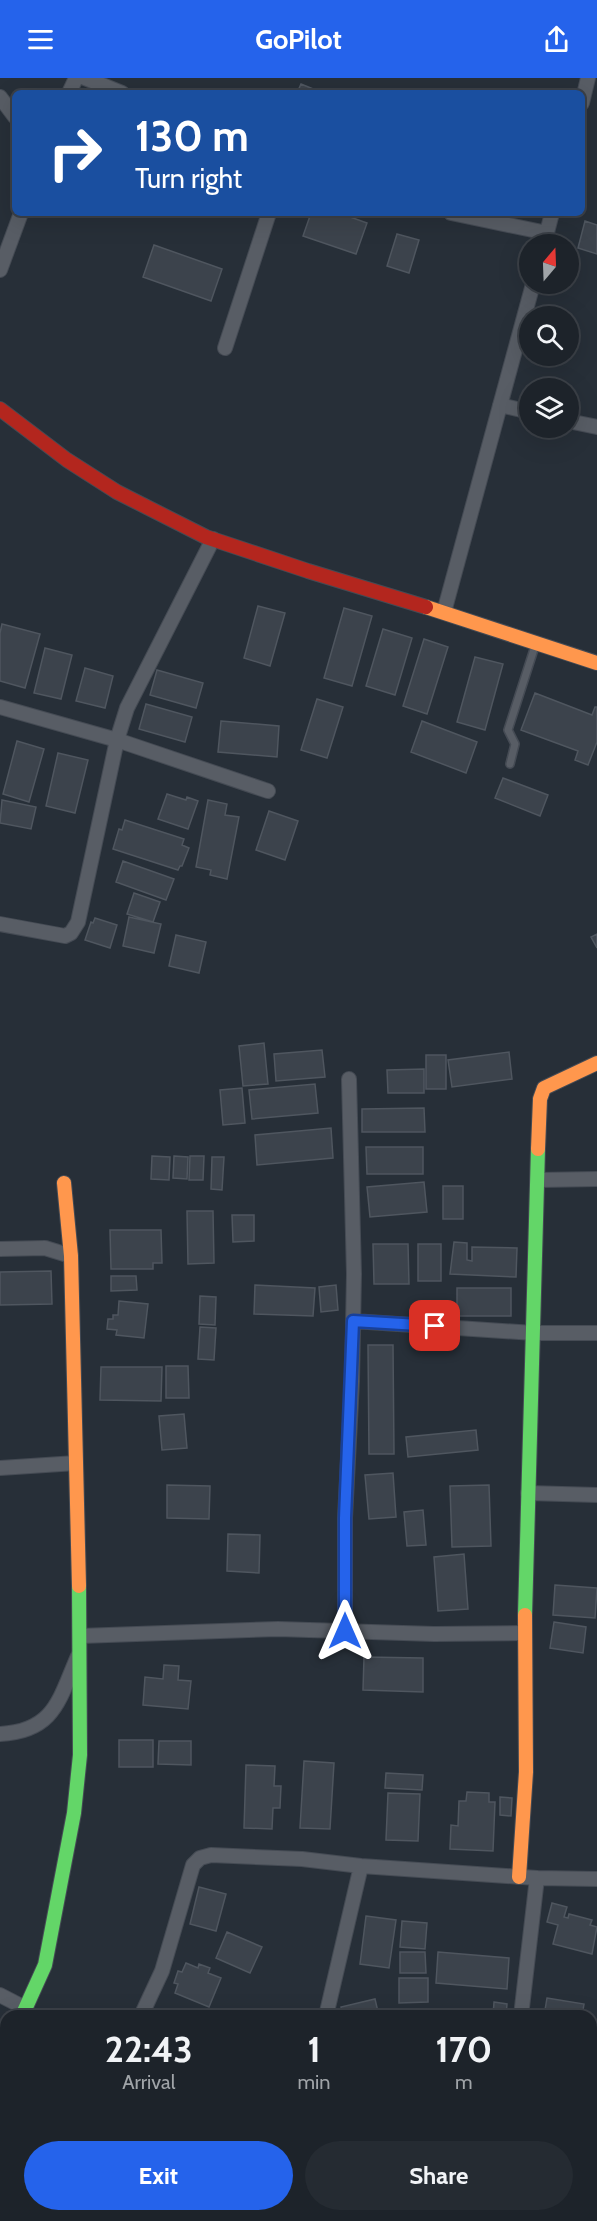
<!DOCTYPE html>
<html lang="en">
<head>
<meta charset="utf-8">
<style>
	:root { --surface:#1d232a; --page:#252b32; --text:#f1f3f6; --muted:#a0a4a8; --line:#3b4047; --accent:#2563eb }
	body { margin:0; font-family:Cabin,sans-serif; background:var(--page); color:var(--text); height:100vh; display:flex; flex-direction:column; font-size:22px; white-space:nowrap }
	* { box-sizing:border-box; margin:0 }
	p { font-size:20px; color:var(--muted) }
	.icon { flex:none; width:33px; height:33px; fill:none; stroke:currentColor; stroke-width:2; stroke-linecap:round; stroke-linejoin:round }
	.map { position:relative; flex:1; overflow:hidden }
	.details { position:absolute; left:0px; top:1932px; width:597px; height:212px; display:flex; flex-direction:column; background:var(--surface); border-radius:18px 18px 0 0; box-shadow:0 6px 24px #0002,0 0 0 2px var(--line) }
	.details>* { flex:none }
	.hud { position:absolute; left:12px; top:12px; width:573px; height:126px; border-radius:9px; box-shadow:0 6px 24px #0002,0 0 0 2px var(--line); background:#1a4fa0; color:#fff; overflow:hidden }
	.needle { width:39px; rotate:19deg }
	.fabs { position:absolute; left:519px; top:156px; display:grid; gap:12px }
	.fabs a { display:grid; place-items:center; width:60px; height:60px; border-radius:50%; background:var(--surface); box-shadow:0 6px 24px #0002,0 0 0 2px var(--line); font-size:30px }
	.pin { position:absolute; display:grid; place-items:center; width:51px; height:51px; color:#fff; margin:-26px; border-radius:12px; box-shadow:0 3px 9px #0006 }
	.me { position:absolute; width:66px; margin:-33px; rotate:0deg; stroke-linejoin:round; filter:drop-shadow(0 0 4px #0008) }
	.turn { display:flex; align-items:center; gap:21px; height:126px; padding:0 24px; font-size:27px }
	.turn .icon { width:78px; height:78px; stroke-width:2.5 }
	.turn b { display:block; font-size:42px; line-height:51px }
	.eta { display:flex; justify-content:space-evenly; align-items:center; height:102px; text-align:center }
	.eta b { font-size:36px; font-weight:700; line-height:42px }
	.button { display:flex; gap:12px; margin-top:auto; padding:12px 24px }
	.button a { flex:1; height:69px; border-radius:36px; background:var(--accent); color:#fff; font-size:24px; font-weight:700; line-height:69px; text-align:center }
	.button a+a { background:var(--page); color:var(--text) }
	header { display:flex; justify-content:space-between; align-items:center; height:78px; padding:0 24px; background:var(--accent); color:#fff; font-size:27px; font-weight:700 }
	.map>svg:first-child { display:block }
</style>
</head>
<body>
<header><svg class="icon" aria-label="menu" viewBox="0 0 24 24"><path d="M4 6h16M4 12h16M4 18h16"/></svg>GoPilot<svg class="icon" aria-label="share" viewBox="0 0 24 24"><path d="M12 15V3M7 8l5-5 5 5M5 13v7h14v-7"/></svg></header>
<div class="map">
<svg width="597" height="2143" viewBox="0 0 597 2143">
	<rect width="100%" height="100%" fill="#272f38"/>
	<path fill="#3c434c" stroke="#4f565f" stroke-width="1.5" d="M301,6L323,15H297Z
		M311,135H339L367,145L356,176L303,158Z
		M585,143L597,147V176L578,170Z
		M397,156L419,162L409,195L387,188Z
		M154,167L222,191L211,223L143,199Z
		M258,528L285,535L270,588L244,580Z
		M344,530L372,538L352,608L324,600Z
		M2,546L40,556L25,610L0,603V555Z
		M383,551L412,560L395,617L366,608Z
		M424,561L448,569L427,636L403,628Z
		M45,570L72,577L61,621L34,615Z
		M475,579L503,586L485,652L457,644Z
		M85,590L113,598L105,630L76,623Z
		M157,592L203,605L196,630L150,617Z
		M535,615L592,637L595,629H597V664L588,687L575,682L578,673L521,652Z
		M317,621L343,629L327,680L301,672Z
		M146,626L192,639L185,664L139,651Z
		M221,643L279,648L277,679L218,674Z
		M422,643L477,664L466,695L411,674Z
		M17,663L44,671L29,724L3,716Z
		M58,675L88,682L75,735L46,728Z
		M503,700L548,717L540,738L495,720Z
		M167,716L186,722L187,719L198,723L188,751L158,741Z
		M2,722L36,729L31,751L0,745Z
		M208,722L227,726L225,737L239,739L227,801L210,797L211,792L196,789Z
		M269,733L298,743L285,782L256,772Z
		M125,742L184,761L182,767L189,770L182,788H180L178,792L113,771L119,751L122,752Z
		M123,783L174,801L166,822L116,804Z
		M134,815L160,824L153,844L127,836Z
		M129,839L161,846L154,875L123,868Z
		M95,840L117,847L110,870L85,862L91,844L93,845Z
		M597,856V870L591,859Z
		M176,857L206,864L199,895L169,888Z
		M264,965L268,1006L243,1008L239,968Z
		M322,972L325,999L276,1003L274,976Z
		M509,974L512,1001L452,1009L448,982Z
		M426,977H446V1011H426Z
		M424,991V1015H388L387,992Z
		M315,1006L318,1035L252,1041L249,1012Z
		M242,1010L245,1045L223,1047L220,1012Z
		M424,1030L425,1054H362V1031Z
		M331,1050L333,1080L257,1087L255,1057Z
		M366,1069H423V1096H367Z
		M152,1078L170,1079L169,1102L151,1101Z
		M174,1078L188,1079L187,1101L173,1100Z
		M190,1078H204L203,1102H189Z
		M212,1079H224L222,1112L211,1111Z
		M424,1104L427,1134L370,1139L367,1109Z
		M443,1108H463V1141H443Z
		M187,1133H213L214,1185L188,1186Z
		M232,1137H254V1163L233,1164Z
		M110,1152H161L162,1185H153V1191H111Z
		M454,1164L467,1165V1182L472,1183V1169L517,1170L516,1199L450,1196Z
		M373,1166H408L409,1206H374Z
		M418,1166H441V1203H418Z
		M51,1193L52,1226L0,1227V1194Z
		M111,1198H136L137,1212L111,1213Z
		M255,1207L315,1210L313,1238L254,1236Z
		M336,1207L338,1232L321,1234L319,1209Z
		M457,1210H511V1238H457Z
		M200,1218L216,1219L215,1247L199,1246Z
		M119,1223L148,1226L144,1260L116,1257L117,1252L107,1251L108,1241H113V1237H118Z
		M200,1249L216,1250L214,1282L198,1281Z
		M368,1267H393L394,1376H369Z
		M166,1288H188L189,1320H166Z
		M101,1289H162L161,1323L100,1322Z
		M184,1336L187,1370L162,1372L159,1338Z
		M476,1352L478,1372L408,1379L406,1359Z
		M393,1395L396,1439L369,1441L365,1397Z
		M167,1407L210,1408L209,1441L167,1440Z
		M489,1407L491,1468L452,1469L450,1408Z
		M423,1432L426,1467L407,1468L404,1434Z
		M228,1456L260,1457L259,1495L227,1493Z
		M464,1476L468,1531L438,1533L434,1479Z
		M555,1507L597,1510L595,1540L553,1537Z
		M554,1544L586,1549L583,1575L550,1570Z
		M364,1579L423,1580V1614L363,1612Z
		M164,1587L179,1588L178,1602L191,1603L188,1631L143,1627L145,1599L163,1601Z
		M119,1662H153V1689H119Z
		M159,1663H191V1687L158,1686Z
		M304,1683L334,1685L330,1751L300,1750Z
		M246,1687L275,1688L274,1708H281L280,1730H273L272,1751L244,1750Z
		M386,1695L423,1697L422,1712L385,1710Z
		M467,1714L489,1715V1724H495L493,1773L450,1771L451,1747L458,1748L459,1723H466Z
		M388,1715L420,1716L418,1763L386,1762Z
		M500,1719L512,1720L511,1738L500,1737Z
		M199,1809L226,1816L216,1853L190,1846Z
		M552,1825L567,1829L564,1839L568,1840L569,1836L592,1842L590,1847L597,1849L592,1876L553,1866L558,1847L547,1844Z
		M366,1838L396,1842L389,1890L360,1886Z
		M402,1843L427,1845L425,1871L400,1869Z
		M227,1854L262,1869L250,1895L216,1880Z
		M400,1874H425L426,1895H400Z
		M438,1874L509,1880L507,1911L436,1905Z
		M186,1885L198,1890L199,1886L210,1890L208,1895L221,1900L209,1929L175,1915L178,1906L174,1905L178,1893L182,1894Z
		M399,1900H428V1924L399,1925Z
		M547,1920L584,1926L582,1938H544Z
		M375,1921L379,1938H343L341,1929Z
		M494,1924L507,1926L506,1938H493Z
		M427,1931L428,1938H399V1932Z
		M597,2070V2090L591,2088Z
		M592,2104L597,2105V2134L591,2133Z"/>
	<g fill="none" stroke-linecap="round" stroke-linejoin="round">
		<g stroke="#454b54" stroke-width="10">
			<path id="lane" d="M510,686L515,666L508,652L536,565"/>
		</g>
		<g stroke="#454b54" stroke-width="16">
			<path id="street" d="M85,0L122,15
				M69,15L76,0
				M0,19L15,39
				M582,25L588,0
				M451,135L547,155
				M544,166L552,135
				M0,192L21,135
				M225,270L269,135
				M500,327L530,334
				M568,343L597,349
				M444,534L533,206
				M0,629L117,662L268,713
				M0,846L65,858L71,855L78,844L117,662L127,630L213,461
				M538,1102L597,1101
				M0,1171L45,1170L71,1178
				M353,1243L534,1255H597
				M0,1390L76,1385
				M528,1415L597,1417
				M345,1553V1440L352,1303L354,1196L349,1001
				M80,1558L278,1551L434,1556L525,1555
				M0,1656C55,1653 59,1621 78,1578
				M0,1917L25,1930
				M141,1938L162,1893L193,1787L200,1780L211,1777L302,1781L361,1788L537,1800L597,1801
				M326,1938L361,1788
				M521,1938L537,1800
				M0,2004L6,1986
				M323,2138L343,2143
				M72,2143L74,2138
				M270,2143L272,2138
				M471,2143L472,2138"/>
		</g>
		<g stroke="#454b54" stroke-width="16">
			<path id="fast" d="M525,1537L538,1071
				M22,1938L45,1887L74,1735L80,1677L79,1508"/>
		</g>
		<g stroke="#454b54" stroke-width="16">
			<path id="slow" d="M426,529L597,585
				M538,1071L540,1021L544,1010L597,985
				M64,1105L71,1178L79,1508
				M519,1799L526,1694L525,1537"/>
		</g>
		<g stroke="#454b54" stroke-width="16">
			<path id="jam" d="M0,331L67,382L117,414L206,459L308,493L426,529"/>
		</g>
		<use href="#lane" stroke="#585d65" stroke-width="7"/>
		<use href="#street" stroke="#585d65" stroke-width="14"/>
		<use href="#fast" stroke="#63d668" stroke-width="14"/>
		<use href="#slow" stroke="#ff974d" stroke-width="14"/>
		<use href="#jam" stroke="#b3261e" stroke-width="14"/>
	</g>
	<g fill="none" stroke-linecap="round" stroke-linejoin="round">
		<g stroke="#184099" stroke-width="15">
			<path id="route" d="M345,1553V1440L353,1243L435,1248"/>
		</g>
		<use href="#route" stroke="#2563eb" stroke-width="10"/>
	</g>
</svg>
<div class="fabs">
<a><svg class="needle" viewBox="-14 -14 28 28"><path d="M0-13l5 13h-10z" fill="#e53935"/><path d="M0 13l5-13h-10z" fill="#a0a4a8"/></svg></a>
<a><svg class="icon" aria-label="search" viewBox="0 0 24 24"><circle cx="10" cy="10" r="6"/><path d="M15 15l6 6"/></svg></a>
<a><svg class="icon" aria-label="layers" viewBox="0 0 24 24"><path d="M12 4l9 5-9 5-9-5zM3 14l9 5 9-5"/></svg></a>
</div>
<div class="pin" style="left:435px;top:1248px;background:#d93025"><svg class="icon" aria-label="arrive" viewBox="0 0 24 24"><path d="M6 21V4h12l-3 4 3 4H6"/></svg></div>
<svg class="me" style="left:345px;top:1553px" viewBox="-20 -20 40 40"><path d="M0-17L14 15 0 8-14 15z" fill="#2563eb" stroke="#fff" stroke-width="4"/></svg>
<div class="hud">
<div class="turn"><svg class="icon" aria-label="right" viewBox="0 0 24 24"><path d="M7 20v-9h11M14 6l5 5-5 5"/></svg><div><b>130 m</b>Turn right</div></div>
</div>
<section class="details">
<div class="eta">
<div><b>22:43</b><p>Arrival</p></div>
<div><b>1</b><p>min</p></div>
<div><b>170</b><p>m</p></div>
</div>
<div class="button"><a>Exit</a><a>Share</a></div>
</section>
</div>
</body>
</html>
